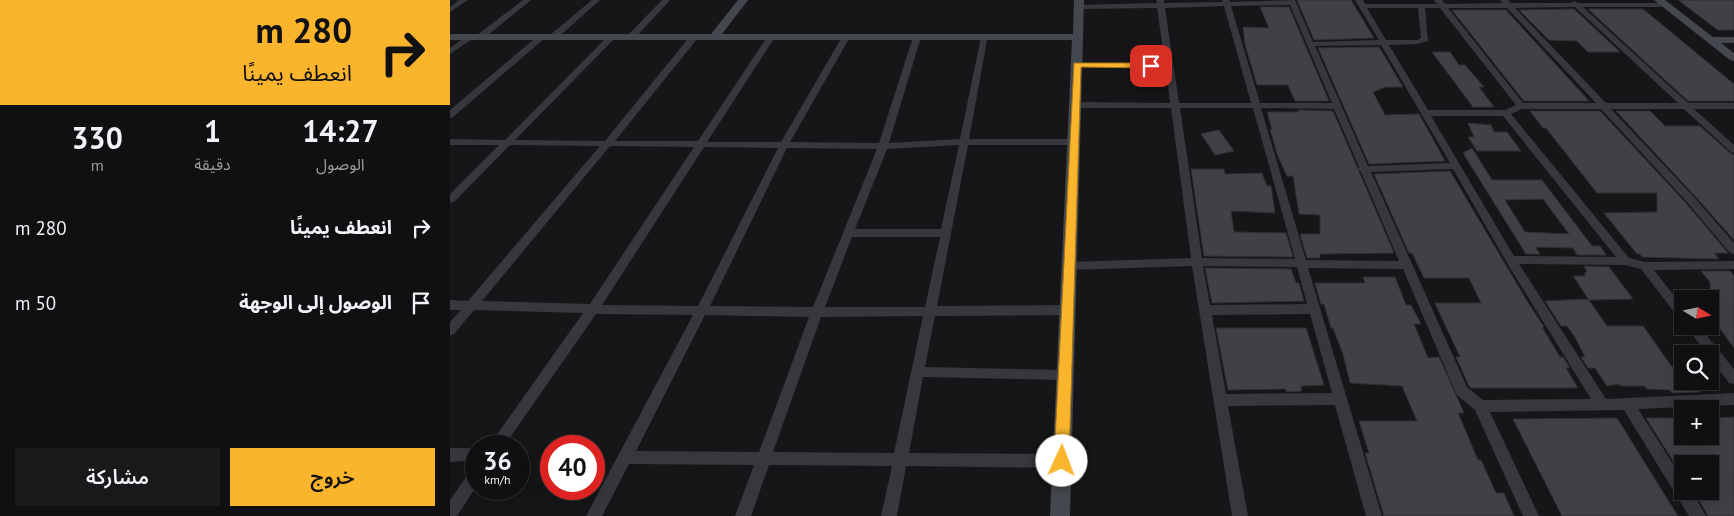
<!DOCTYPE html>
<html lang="ar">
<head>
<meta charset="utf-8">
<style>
	:root { --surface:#101012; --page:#19191b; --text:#f1f3f6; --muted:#9c9d9f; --line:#303032; --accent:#fab52c }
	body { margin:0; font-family:"PT Sans","Noto Sans Arabic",sans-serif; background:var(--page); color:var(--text); direction:rtl; height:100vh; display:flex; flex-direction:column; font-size:19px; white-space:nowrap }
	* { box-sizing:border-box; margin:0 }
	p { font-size:16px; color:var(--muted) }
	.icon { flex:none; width:28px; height:28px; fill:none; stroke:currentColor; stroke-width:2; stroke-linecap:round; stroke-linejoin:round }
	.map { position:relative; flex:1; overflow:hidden; direction:ltr }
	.side { display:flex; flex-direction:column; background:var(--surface); width:450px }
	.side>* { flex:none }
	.top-card { background:#fab52c; color:#111; overflow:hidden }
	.needle { width:32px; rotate:100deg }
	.controls { position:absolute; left:1224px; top:290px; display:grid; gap:10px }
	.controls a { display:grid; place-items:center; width:45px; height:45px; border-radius:0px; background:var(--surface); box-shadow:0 5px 20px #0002,0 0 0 1px var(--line); font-size:25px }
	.speed { position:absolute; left:15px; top:435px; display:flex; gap:10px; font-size:25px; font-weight:700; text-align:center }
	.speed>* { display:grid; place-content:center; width:65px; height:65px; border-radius:50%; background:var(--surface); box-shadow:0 5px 20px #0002,0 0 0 1px var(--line); line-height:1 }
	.speed small { font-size:12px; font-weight:400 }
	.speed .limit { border:8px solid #d22; background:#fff; color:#111 }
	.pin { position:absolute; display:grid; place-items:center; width:42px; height:42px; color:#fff; margin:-21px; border-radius:10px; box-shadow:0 2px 8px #0006 }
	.me { position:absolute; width:55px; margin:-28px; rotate:2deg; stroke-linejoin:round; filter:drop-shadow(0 0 4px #0008) }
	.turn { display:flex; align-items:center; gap:18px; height:105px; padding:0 15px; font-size:22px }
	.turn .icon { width:65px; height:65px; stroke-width:2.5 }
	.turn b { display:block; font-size:35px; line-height:42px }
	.eta { display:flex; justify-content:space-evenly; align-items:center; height:85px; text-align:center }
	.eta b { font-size:30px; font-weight:600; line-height:35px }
	.primary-button { display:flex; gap:10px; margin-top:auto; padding:10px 15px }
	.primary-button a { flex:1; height:58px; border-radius:0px; background:var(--accent); color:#111; font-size:20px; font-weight:600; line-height:58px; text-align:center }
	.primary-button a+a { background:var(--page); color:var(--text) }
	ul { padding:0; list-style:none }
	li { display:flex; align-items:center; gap:15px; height:75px; padding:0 15px }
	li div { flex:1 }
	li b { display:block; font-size:19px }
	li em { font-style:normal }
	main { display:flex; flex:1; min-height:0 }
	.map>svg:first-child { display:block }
</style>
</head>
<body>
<main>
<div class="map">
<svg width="1284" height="516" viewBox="0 0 1284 516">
	<rect width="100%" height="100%" fill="#161618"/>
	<path fill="#404145" stroke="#303034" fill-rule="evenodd" d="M847,0H901L924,38L864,40Z
		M1228,0H1284V30H1268Z
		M810,7H839L879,101H845L838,85H807L795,44L793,27L819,28Z
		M1124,9L1170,52H1138L1127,41L1099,40L1069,10Z
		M1138,9H1193L1284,84V101H1238Z
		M1002,10H1056L1139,101H1074Z
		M929,47L953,87H936L923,92L935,115L969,114L995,161L919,164L868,48Z
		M982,52H1000L1009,65H1015L1034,87H1029L1044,107H1023Z
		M848,110L883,111L944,253L870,254V258H857L850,234H870V215L849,214L843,176H837L827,154L820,129H822L817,112H849Z
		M1080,111H1150L1235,202L1278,253H1264L1269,259L1192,257L1190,254H1187L1154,213L1207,212V193H1147L1096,128H1093Z
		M1166,111H1200L1215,126H1250L1280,153L1284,155V240L1245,196Z
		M1018,123L1041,125L1044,132H1057L1071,151H1027L1018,137H1024Z
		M769,130L784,151L765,155L751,134Z
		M1022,148L1042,180H1092L1142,246H1150L1156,255H1127L1123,248L1085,247L1090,254H1076L1013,153ZM1093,199L1119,234L1075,232L1055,200Z
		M741,169H774L775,174L812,173L817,186H821L825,213L781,211L784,232L836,233L843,257L754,256Z
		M1000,171L1077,301L1094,327H1092L1110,357H1113L1120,368H1116L1128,388H1021L1019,386L1006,357H1010L985,303H1031L1019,278H974L962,253H959L924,174Z
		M1134,266L1159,267L1183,299L1139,300L1123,276H1136L1134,273L1137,272Z
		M755,268L841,269L846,283H849L854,301L762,303Z
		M1251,271H1280L1284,276V348L1260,315V305H1270L1260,292V282Z
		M913,277H945L956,305H961L971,324H964L978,358L989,357L1014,413H1008L1028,460H1031L1046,493H1054L1064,516H934L915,453H919L909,421H967L952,386L900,383L893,354L883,328H881L874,304H871L865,283H915Z
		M1138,299L1157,326H1193L1222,367L1232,368V381H1243L1251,392L1222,393L1220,390L1197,389L1195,386H1170L1169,384L1157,386L1145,368H1138L1131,357H1135L1125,337L1117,326H1111L1095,301Z
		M766,328H856L874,385L851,386L852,391L837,392L835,389L778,390Z
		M1284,417V516H1258L1244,491H1260V464H1232V475L1196,418H1232V436H1260V418Z
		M1167,418L1213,492L1228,516H1112L1063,419Z"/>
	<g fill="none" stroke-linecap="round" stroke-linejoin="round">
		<path fill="#37383e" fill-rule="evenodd" d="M9,0H18L0,12V7Z
			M73,0H81L33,39H27V35Z
			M142,0H150L106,39H100V35Z
			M212,0H220L185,38H179V34Z
			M706,0H714V3L773,2L772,0H780V2L845,0L863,42L929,40L905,0H913L915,4H987L984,0H992L995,4L1053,3L1050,0H1058L1061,3H1121L1124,1L1128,3H1218V7H1133L1238,103H1284V109H1244L1284,145V153L1281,152L1234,109H1161L1244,197L1284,243V254L1280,253L1236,201L1151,109H1072L1061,114L1179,258L1195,262L1284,261V269L1204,270L1232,306V319L1228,317L1191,269L1175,265L1069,264L1156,399L1284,393V405L1188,409L1232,478V491H1242L1256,516H1239L1174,410L1040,412L1089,516H1073L1025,410L1007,395L1005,391L953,269L858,268L932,516H916L885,405L778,406L798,516H782L742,266L619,270L613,266L619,262L741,258L721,108H625L621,105L625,102L720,103L716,68L627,67L623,65L627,63H715L707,8L629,9L625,7L629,5L707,3ZM840,5L882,103H810L781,6ZM774,6L801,103H729L715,8ZM1125,7L1228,103H1156L1065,8ZM917,8H968L971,38L967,40H936ZM975,8H990L1066,105L1055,110H978L939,45L968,44L978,41ZM998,8H1057L1146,103H1073ZM931,45L1000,163L918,166L865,46ZM730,108H803L845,259L752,258ZM811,108L884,109L909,167L908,169L911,172L949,261L856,260ZM981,116H1053L1166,257L1064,256ZM1003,169L1057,263L1141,399L1033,400L1017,387L921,172ZM753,266L847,267L857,304L760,305ZM860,314L882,393L776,394L762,315Z
			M18,35L25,37L0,54V48Z
			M89,35L96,37L3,117L0,118V110Z
			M159,35L166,37L65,140L155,141L241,35H247V39L165,141H248L317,37L321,35L325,37L257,142H331L392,37L396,35L400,37L340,142L429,143L463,37L467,35L471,37L439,143L510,139L531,37L538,35L519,139H624L629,142L624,145H518L487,306L618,305L622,307L624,310L622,313L618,315L485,316L475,367L615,370L620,371L622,375L620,379L615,380L473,377L459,453L612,454L617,456L619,461L617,466L612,468L456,466L447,516H431L442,466L319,465L301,516H285L304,465L179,464L152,516H136L243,315L146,314L54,446H39L133,313L24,310L4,334L0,336V322L11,310H0V300L18,301L150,146L60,145L4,202L0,203V194L49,145H0V139L55,140ZM509,145L491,229H405L437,149ZM160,146L244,147L140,304L32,301ZM254,147L328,148L248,306L152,305ZM337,148L427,149L363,307L260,306ZM402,237H490L475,307H375ZM255,315L359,317L309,452L186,451ZM473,316L444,453L323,452L371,317Z
			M1236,326H1249L1284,369V384L1279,383L1260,358V354H1257Z
			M0,448H26V460L0,462Z
			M26,468V487L7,516H0V500L21,470Z"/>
		<path fill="#45474e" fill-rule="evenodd" d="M288,0H298L272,34H623L624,0H634L620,516H600L622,40H0V34H261Z
			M1204,0H1215L1263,37H1284V43H1271L1284,53V61L1280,60Z"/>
	</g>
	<path fill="#fab52c" stroke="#a2761d" d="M624,63H701L705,66L701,68L631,67L619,461L617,465L612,467L607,465L604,461Z"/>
</svg>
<div class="controls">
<a><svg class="needle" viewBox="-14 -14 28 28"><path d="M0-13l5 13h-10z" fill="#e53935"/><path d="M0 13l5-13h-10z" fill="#9c9d9f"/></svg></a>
<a><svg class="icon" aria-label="search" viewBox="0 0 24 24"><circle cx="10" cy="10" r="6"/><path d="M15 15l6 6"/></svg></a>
<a>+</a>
<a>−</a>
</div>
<div class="speed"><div>36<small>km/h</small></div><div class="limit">40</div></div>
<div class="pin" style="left:701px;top:66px;background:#d93025"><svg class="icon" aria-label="arrive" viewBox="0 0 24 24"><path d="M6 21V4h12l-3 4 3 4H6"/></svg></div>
<svg class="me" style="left:612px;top:461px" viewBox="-20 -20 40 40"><circle r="19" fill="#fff"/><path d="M0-13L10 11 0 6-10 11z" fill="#fab52c"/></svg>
</div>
<section class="side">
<div class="top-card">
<div class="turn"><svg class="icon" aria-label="right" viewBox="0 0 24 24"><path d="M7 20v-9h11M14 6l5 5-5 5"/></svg><div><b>280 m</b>انعطف يمينًا</div></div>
</div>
<div class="eta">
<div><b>14:27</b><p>الوصول</p></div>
<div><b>1</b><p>دقيقة</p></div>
<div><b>330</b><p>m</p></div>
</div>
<ul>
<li><svg class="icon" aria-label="right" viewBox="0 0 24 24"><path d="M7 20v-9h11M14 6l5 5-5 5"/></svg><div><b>انعطف يمينًا</b></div><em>280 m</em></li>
<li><svg class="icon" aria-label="arrive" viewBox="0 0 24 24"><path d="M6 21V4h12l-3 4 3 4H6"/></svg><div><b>الوصول إلى الوجهة</b></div><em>50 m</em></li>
</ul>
<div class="primary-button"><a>خروج</a><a>مشاركة</a></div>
</section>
</main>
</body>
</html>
